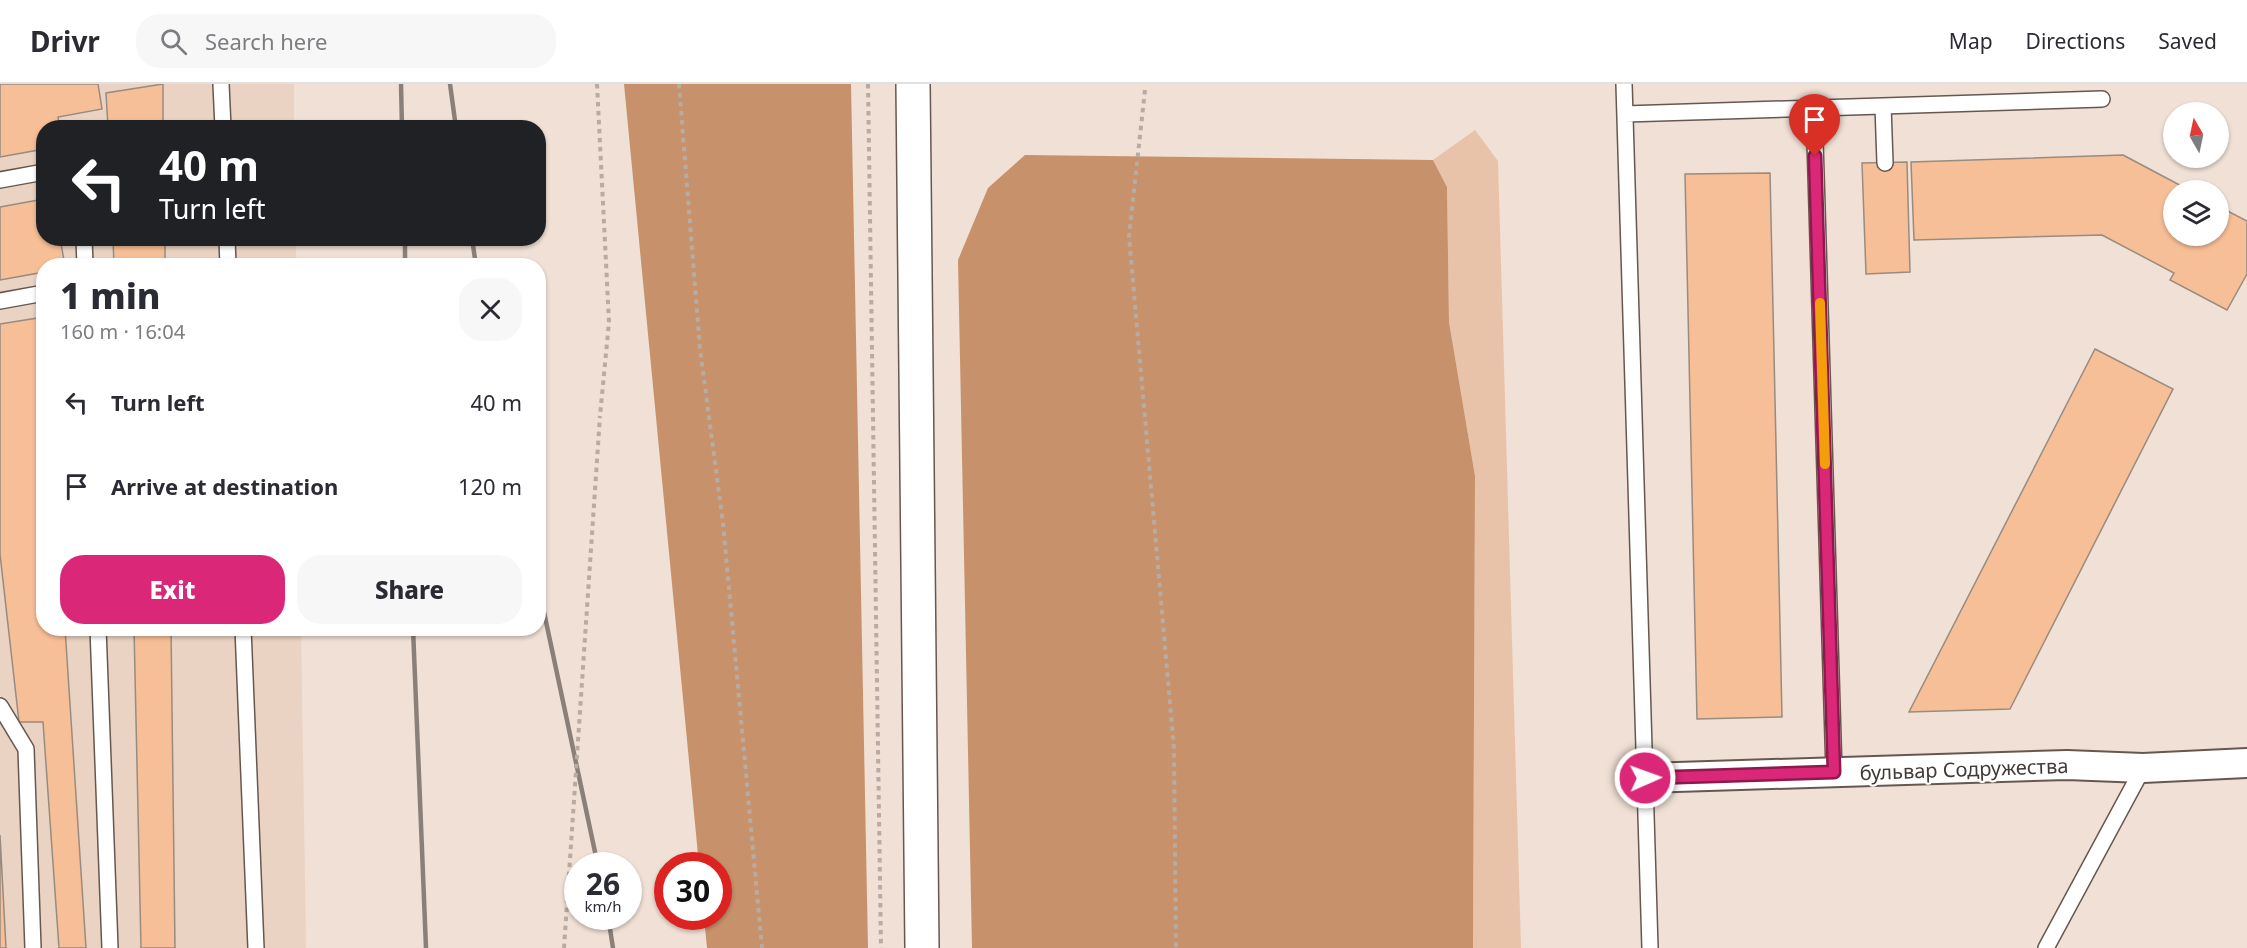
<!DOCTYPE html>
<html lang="en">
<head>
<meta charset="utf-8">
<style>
	:root { --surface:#fff; --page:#f7f7f7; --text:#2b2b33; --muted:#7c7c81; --line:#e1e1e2; --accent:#db2777 }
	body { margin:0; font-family:"Noto Sans",sans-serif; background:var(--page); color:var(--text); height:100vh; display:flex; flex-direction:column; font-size:22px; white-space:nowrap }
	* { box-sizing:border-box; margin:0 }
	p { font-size:20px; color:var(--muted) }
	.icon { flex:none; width:33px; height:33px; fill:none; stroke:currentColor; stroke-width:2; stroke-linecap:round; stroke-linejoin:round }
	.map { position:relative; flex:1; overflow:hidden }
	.drawer { position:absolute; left:36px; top:174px; width:510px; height:378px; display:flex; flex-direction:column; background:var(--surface); border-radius:24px; box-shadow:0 2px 4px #0004 }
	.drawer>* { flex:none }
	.guide { position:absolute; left:36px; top:36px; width:510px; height:126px; border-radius:24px; box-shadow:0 2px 4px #0004; background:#202124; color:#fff; overflow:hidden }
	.needle { width:39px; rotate:351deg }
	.fabs { position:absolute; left:2163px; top:18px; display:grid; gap:12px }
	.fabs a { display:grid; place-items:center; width:66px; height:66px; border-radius:50%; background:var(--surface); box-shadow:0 2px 4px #0004; font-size:30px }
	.speed { position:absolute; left:564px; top:768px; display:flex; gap:12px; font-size:30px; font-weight:700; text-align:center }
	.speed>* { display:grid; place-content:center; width:78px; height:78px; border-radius:50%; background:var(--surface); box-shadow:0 2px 4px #0004; line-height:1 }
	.speed small { font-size:15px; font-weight:400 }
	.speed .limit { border:9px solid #d22; background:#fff; color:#111 }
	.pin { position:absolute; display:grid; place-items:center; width:51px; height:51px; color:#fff; margin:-62px -26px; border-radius:50% 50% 50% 0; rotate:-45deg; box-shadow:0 0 6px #0007 }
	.pin .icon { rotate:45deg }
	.me { position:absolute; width:66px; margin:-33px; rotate:88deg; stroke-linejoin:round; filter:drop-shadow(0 0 4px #0008) }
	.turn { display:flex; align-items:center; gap:21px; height:126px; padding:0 24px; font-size:27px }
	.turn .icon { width:78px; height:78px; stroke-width:2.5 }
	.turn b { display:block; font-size:42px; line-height:51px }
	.round { display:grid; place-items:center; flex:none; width:63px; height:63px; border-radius:24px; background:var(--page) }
	.head { display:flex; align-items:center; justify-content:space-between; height:102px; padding:0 24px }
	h1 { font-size:36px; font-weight:800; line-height:45px }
	.primary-button { display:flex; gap:12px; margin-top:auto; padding:12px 24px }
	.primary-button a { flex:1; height:69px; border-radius:24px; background:var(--accent); color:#fff; font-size:24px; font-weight:800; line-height:69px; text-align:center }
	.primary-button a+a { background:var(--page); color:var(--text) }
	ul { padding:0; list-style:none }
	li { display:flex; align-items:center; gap:18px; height:84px; padding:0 24px }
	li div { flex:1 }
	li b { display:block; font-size:22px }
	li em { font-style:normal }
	header { display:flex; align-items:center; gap:36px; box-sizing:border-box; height:84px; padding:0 30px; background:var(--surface); border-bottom:2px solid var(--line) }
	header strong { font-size:28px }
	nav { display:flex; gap:33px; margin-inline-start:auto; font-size:21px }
	.search { width:420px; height:54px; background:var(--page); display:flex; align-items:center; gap:15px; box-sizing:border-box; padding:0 21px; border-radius:24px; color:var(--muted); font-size:22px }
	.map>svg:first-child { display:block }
</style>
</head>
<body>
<header>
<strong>Drivr</strong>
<div class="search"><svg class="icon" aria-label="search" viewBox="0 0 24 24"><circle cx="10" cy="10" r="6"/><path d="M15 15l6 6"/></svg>Search here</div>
<nav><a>Map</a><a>Directions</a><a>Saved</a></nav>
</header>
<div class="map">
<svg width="2247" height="864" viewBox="0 0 2247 864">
	<rect width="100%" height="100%" fill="#f0e0d5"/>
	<path fill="#ead3c3" d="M0,0H294V43L44,44V154L296,155V181L44,182V544L301,545L306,864H0Z"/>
	<path fill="#e8c3a9" d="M1475,46L1498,77L1521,864H1473L1475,392L1449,238L1447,103L1433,76Z"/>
	<path fill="#c7916b" d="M624,0H851L868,864H707L704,833L718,832V782L699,781Z
		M1025,71L1433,76L1447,103L1449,238L1475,392L1473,864H972L958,176L988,104Z"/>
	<path fill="#f7bf97" stroke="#998b80" stroke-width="1.5" d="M0,0H98L102,25L58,33L60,44H44V65L0,73Z
		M163,0V44H108L106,9Z
		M2123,71L2189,106H2174V152H2218V122L2247,137V190L2227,226L2170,196L2174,189L2102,151L1914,156L1911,78Z
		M1907,78L1910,188L1866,190L1862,79Z
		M1770,89L1782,633L1697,635L1685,90Z
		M44,115V154H60L65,182H44V188L0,196V123Z
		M113,154H165V182H114Z
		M44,233V544H65L86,864H59L43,638H19L0,470V240Z
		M2095,265L2173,305L2010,625L1909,628Z
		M134,544H171L175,864H141Z
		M0,751L6,864H0Z"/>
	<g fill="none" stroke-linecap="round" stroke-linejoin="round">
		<g stroke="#66584f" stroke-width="18">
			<path id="service" d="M221,0L223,44
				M1624,0L1650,864
				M1883,22L1885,79
				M1814,24L1834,688
				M1625,30L2102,15
				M0,96L44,88
				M84,154L85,182
				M227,154L228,182
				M0,217L44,209
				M98,544L110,864
				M243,544L256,864
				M0,622L26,665L33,864
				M2046,864L2143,684"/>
		</g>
		<g stroke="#66584f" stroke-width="32">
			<path id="minor" d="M1645,694L2067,681L2143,684L2247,679"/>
		</g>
		<g stroke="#66584f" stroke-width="36">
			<path id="tertiary" d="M913,0L922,864"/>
		</g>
		<path stroke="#b8aba2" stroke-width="4" stroke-dasharray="4.5 4.5" stroke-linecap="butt" d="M597,0L609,238L600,332
			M679,0L700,265L723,439L762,864
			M868,0L881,864
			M1145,6L1129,152L1174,665L1176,864"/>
		<use href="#service" stroke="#fff" stroke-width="15"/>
		<use href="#minor" stroke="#fff" stroke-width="28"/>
		<use href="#tertiary" stroke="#fff" stroke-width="33"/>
		<path stroke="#8b8079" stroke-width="4.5" d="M401,0L402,44
			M450,0L456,44
			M405,154V182
			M472,154L476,182
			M538,500L598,782
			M413,544L426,864
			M608,832L613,864"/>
		<path stroke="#b8aba2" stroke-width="4" stroke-dasharray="4.5 4.5" stroke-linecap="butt" d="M564,864L600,332"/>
	</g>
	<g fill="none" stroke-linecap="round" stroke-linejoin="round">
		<g stroke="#8e194d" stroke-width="15">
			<path id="route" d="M1645,694L1834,688L1815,72"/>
		</g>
		<use href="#route" stroke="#db2777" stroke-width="10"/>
		<path stroke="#f59e0b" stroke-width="10" d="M1820,219L1825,380"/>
	</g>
	<g text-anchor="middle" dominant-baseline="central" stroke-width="4.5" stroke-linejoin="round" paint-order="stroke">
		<g font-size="20" fill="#413a36" stroke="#fff">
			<text transform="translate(1964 685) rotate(-2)">бульвар Содружества</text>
		</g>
	</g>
</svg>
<div class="fabs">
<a><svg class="needle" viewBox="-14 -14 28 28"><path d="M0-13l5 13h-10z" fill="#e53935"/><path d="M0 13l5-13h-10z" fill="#7c7c81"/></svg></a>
<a><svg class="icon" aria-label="layers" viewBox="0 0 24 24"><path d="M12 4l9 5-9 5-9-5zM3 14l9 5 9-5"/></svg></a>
</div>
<div class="speed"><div>26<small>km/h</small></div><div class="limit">30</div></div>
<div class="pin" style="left:1815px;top:72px;background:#d93025"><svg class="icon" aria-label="arrive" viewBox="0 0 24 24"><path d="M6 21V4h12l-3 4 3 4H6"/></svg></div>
<svg class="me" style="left:1645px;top:694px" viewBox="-20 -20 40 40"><circle r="17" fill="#db2777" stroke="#fff" stroke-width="3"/><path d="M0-11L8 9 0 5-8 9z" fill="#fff"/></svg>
<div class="guide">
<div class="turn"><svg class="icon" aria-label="left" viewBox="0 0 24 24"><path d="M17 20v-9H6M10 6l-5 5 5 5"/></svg><div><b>40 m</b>Turn left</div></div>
</div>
<section class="drawer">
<div class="head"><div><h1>1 min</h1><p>160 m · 16:04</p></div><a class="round"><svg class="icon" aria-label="close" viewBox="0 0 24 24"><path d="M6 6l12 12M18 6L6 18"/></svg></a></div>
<ul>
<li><svg class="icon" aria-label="left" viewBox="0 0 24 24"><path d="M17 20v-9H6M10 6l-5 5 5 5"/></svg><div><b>Turn left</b></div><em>40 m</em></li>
<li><svg class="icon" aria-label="arrive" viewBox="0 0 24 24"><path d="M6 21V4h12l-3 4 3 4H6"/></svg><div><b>Arrive at destination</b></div><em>120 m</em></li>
</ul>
<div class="primary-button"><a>Exit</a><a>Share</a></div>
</section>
</div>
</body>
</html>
